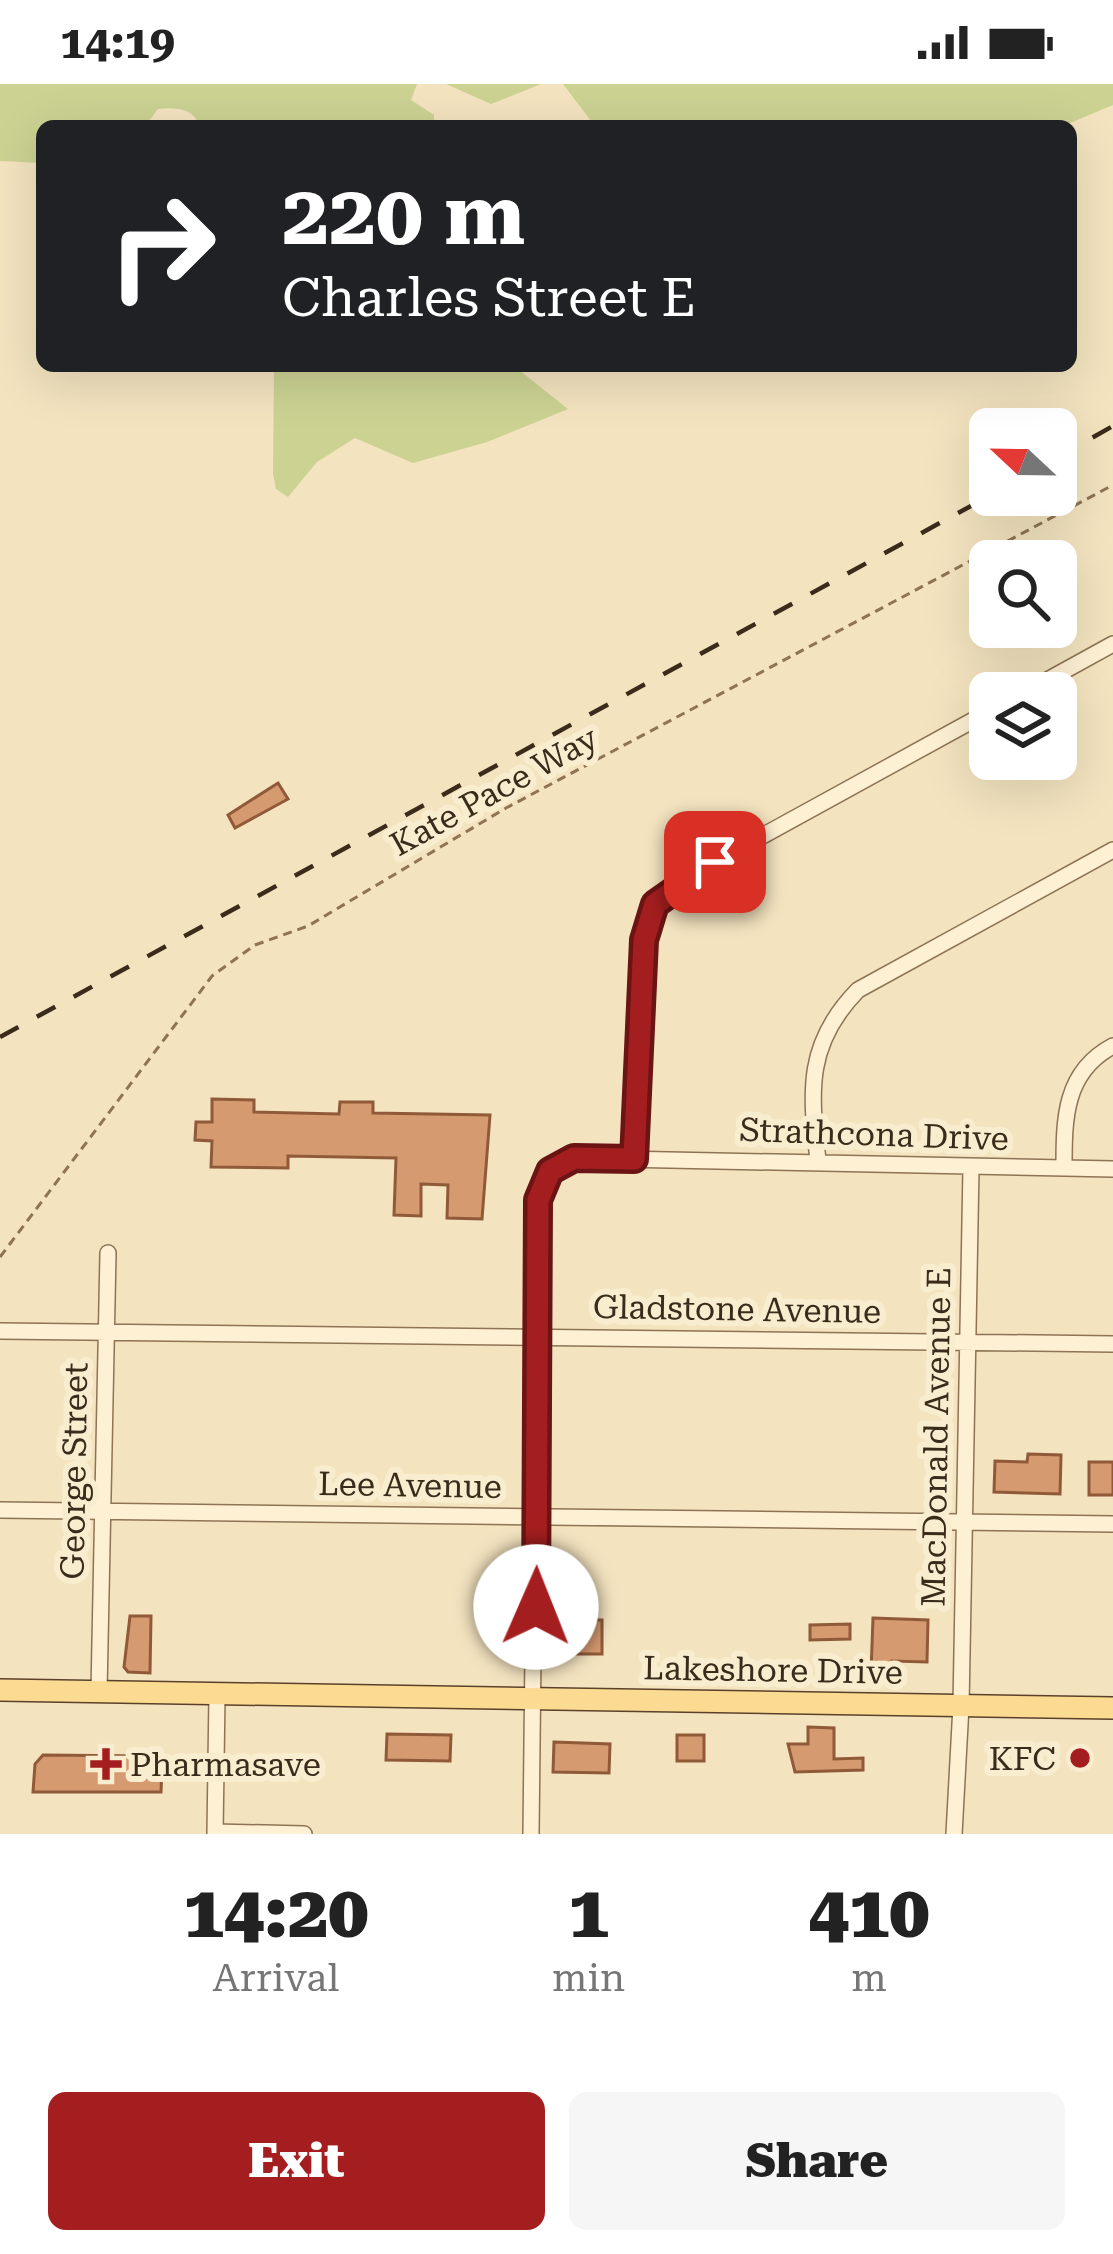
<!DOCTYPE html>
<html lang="en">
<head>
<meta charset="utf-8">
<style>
	:root { --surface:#fff; --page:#f6f6f6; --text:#222; --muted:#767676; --accent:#a41e1f }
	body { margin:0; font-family:"Roboto Serif",serif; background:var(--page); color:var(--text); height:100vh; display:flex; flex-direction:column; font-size:45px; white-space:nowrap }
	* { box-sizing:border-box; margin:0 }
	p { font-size:39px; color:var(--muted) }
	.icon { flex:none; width:66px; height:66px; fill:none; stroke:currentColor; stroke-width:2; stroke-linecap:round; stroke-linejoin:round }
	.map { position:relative; height:1750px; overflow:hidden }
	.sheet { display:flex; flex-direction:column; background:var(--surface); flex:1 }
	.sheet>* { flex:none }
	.top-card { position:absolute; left:36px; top:36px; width:1041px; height:252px; border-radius:18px; box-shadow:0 12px 48px #0002; background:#202124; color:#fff; overflow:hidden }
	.needle { width:78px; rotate:292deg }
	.buttons { position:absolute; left:969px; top:324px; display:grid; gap:24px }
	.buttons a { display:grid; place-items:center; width:108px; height:108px; border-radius:18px; background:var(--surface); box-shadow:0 12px 48px #0002; font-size:60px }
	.pin { position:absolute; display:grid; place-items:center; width:102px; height:102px; color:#fff; margin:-51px; border-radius:24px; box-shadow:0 6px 18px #0006 }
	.me { position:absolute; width:132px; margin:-66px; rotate:1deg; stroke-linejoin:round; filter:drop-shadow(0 0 9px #0008) }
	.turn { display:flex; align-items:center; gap:42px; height:252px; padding:0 48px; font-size:54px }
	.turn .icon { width:156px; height:156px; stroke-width:2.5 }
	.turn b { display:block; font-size:84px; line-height:102px }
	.eta { display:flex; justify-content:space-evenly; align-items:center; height:204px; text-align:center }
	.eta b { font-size:72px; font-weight:800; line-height:84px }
	.action { display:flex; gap:24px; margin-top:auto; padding:24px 48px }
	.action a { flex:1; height:138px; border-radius:18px; background:var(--accent); color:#fff; font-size:48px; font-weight:800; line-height:138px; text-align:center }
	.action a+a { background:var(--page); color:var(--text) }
	.status { display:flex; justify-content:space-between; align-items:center; height:84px; padding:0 60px; background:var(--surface); direction:ltr }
	.status svg { height:33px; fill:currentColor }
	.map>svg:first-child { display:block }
</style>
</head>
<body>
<div class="status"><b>14:19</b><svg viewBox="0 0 49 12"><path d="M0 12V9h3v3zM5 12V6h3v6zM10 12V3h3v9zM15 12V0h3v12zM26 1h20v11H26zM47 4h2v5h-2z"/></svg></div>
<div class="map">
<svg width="1113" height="1750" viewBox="0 0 1113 1750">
	<rect width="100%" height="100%" fill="#f3e3bf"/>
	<path fill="#cbd292" d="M0,0H417L411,16L434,31V42H199C195,24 174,23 158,25L145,42H42V79L0,77Z
		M446,0H541L491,20Z
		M563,0H1113V21L1063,42H595Z
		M274,282H514L568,325L487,358L413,379L355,354L317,378L288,413L276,405L273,390Z"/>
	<path fill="#d59a70" stroke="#905a38" stroke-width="3" d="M278,699L288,715L235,744L228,731Z
		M212,1015L254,1016V1028L339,1030L340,1018H373V1029L490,1031L482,1135L447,1134L448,1101L421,1100V1132L394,1131L396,1074L288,1072V1084L211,1083L212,1057L195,1056L196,1038H212Z
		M1028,1370L1061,1371L1060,1410L994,1408L995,1377L1027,1378Z
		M1089,1378H1113V1411H1089Z
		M130,1532H151L150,1589L128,1588L124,1583Z
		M873,1534L928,1536L927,1578L892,1577V1589L871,1588Z
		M574,1536H602V1570H574Z
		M850,1540V1555L810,1556V1541Z
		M808,1643L834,1644V1675L863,1674V1686L795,1688L788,1660H808Z
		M387,1650L451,1651L450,1677L386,1676Z
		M677,1651H704V1677H677Z
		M554,1658L610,1660L609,1689L553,1688Z
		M43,1671L147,1672L162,1681L161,1708H33L35,1680Z"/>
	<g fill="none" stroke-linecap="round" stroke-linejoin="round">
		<g stroke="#8e7355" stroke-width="18">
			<path id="minor" d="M1024,609L1113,560
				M634,1075L644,856L655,820L684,795L990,627
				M818,1076C810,1006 806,959 858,906L1113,766
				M1064,1084C1064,1035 1064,988 1113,962
				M0,1247L1113,1260
				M0,1426L1113,1440
				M99,1607L108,1169
				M215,1748L304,1750
				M215,1750L217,1611
				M531,1750L538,1116L550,1087L574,1074L1113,1085
				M954,1750L961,1622L971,1084"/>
		</g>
		<g stroke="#5b412a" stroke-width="24">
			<path id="major" d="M0,1606L1113,1624"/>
		</g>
		<path stroke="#8e7355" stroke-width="3" stroke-dasharray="9 6" stroke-linecap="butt" d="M0,1173L212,892L255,861L308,842L506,724L1113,401"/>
		<use href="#minor" stroke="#fdf0d3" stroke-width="15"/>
		<use href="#major" stroke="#fbda92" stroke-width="21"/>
		<path stroke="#3b2b1b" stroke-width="4.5" stroke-dasharray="21 21" stroke-linecap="butt" d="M1056,374L1113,342
			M0,953L991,411"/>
	</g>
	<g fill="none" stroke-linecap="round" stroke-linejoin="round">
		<g stroke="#6b1414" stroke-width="30">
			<path id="route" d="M536,1523L538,1116L550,1087L574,1074L634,1075L644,856L655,820L715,778"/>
		</g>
		<use href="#route" stroke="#a41e1f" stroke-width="21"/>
	</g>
	<g fill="#a41e1f" stroke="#f9edcf" stroke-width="4.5">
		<circle cx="1080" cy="1674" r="12"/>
		<path d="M100 1662h12v12h12v12h-12v12h-12v-12h-12v-12h12z"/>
	</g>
	<g text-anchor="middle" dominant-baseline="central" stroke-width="12" stroke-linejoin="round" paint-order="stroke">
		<g font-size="33" fill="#3b2b1b" stroke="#f9edcf">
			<text transform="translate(494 707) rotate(-29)">Kate Pace Way</text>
			<text transform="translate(874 1050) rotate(2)">Strathcona Drive</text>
			<text transform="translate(737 1225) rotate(1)">Gladstone Avenue</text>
			<text transform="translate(936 1353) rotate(-89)">MacDonald Avenue E</text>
			<text transform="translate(74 1387) rotate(-89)">George Street</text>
			<text transform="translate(410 1401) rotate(1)">Lee Avenue</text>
			<text transform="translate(773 1586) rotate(1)">Lakeshore Drive</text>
		</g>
		<g font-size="33" fill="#3b2b1b" stroke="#f9edcf" text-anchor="end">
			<text x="1056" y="1674">KFC</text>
			<text x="130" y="1680" text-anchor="start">Pharmasave</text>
		</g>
	</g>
</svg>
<div class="buttons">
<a><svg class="needle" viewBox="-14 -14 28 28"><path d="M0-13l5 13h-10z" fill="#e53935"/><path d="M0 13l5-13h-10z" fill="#767676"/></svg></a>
<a><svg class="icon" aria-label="search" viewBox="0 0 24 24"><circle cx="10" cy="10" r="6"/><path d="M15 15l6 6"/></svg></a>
<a><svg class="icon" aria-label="layers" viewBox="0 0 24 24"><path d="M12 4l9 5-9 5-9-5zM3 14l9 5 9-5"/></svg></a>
</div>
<div class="pin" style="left:715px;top:778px;background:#d93025"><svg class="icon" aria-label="arrive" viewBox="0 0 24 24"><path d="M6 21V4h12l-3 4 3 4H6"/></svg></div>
<svg class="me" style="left:536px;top:1523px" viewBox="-20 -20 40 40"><circle r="19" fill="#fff"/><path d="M0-13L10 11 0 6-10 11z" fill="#a41e1f"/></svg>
<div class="top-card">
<div class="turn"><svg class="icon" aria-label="right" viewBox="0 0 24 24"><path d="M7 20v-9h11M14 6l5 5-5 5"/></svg><div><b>220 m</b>Charles Street E</div></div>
</div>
</div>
<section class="sheet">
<div class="eta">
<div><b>14:20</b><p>Arrival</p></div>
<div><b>1</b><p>min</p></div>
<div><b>410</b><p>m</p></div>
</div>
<div class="action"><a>Exit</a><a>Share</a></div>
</section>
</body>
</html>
